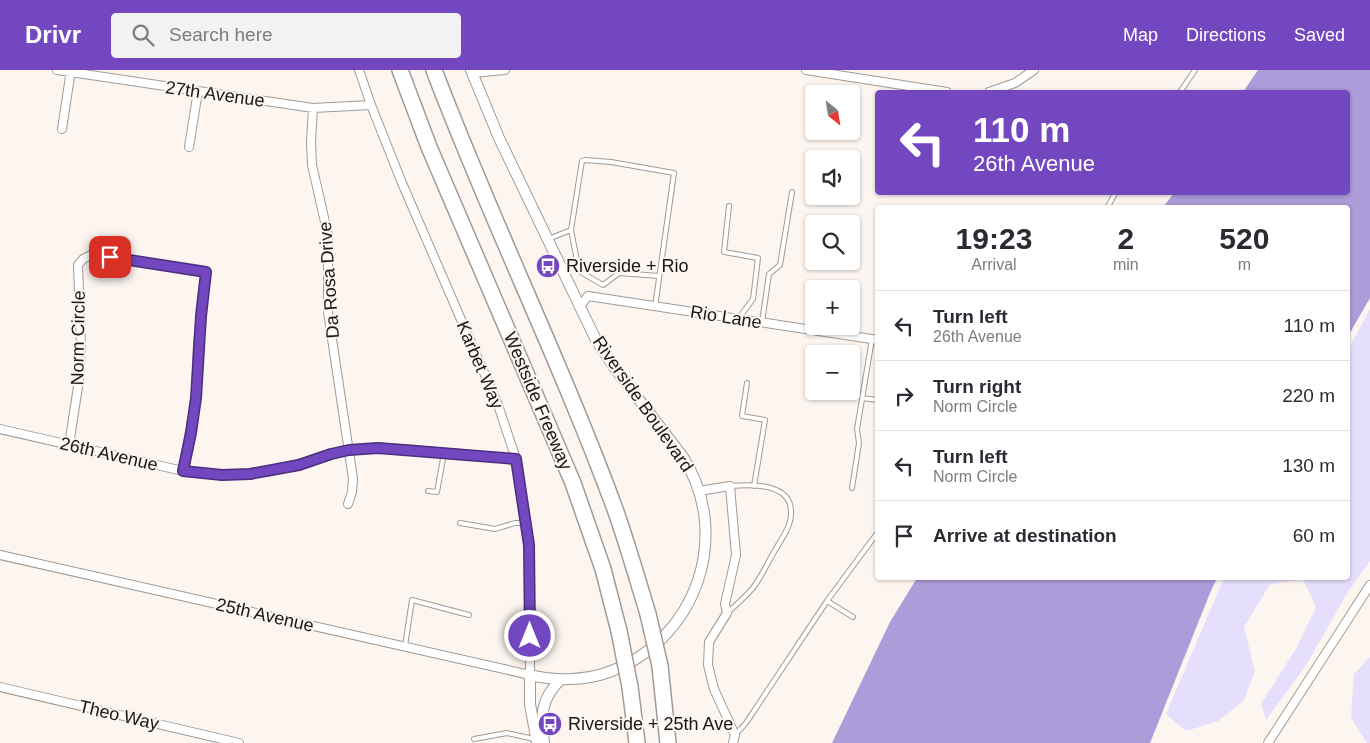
<!DOCTYPE html>
<html lang="en">
<head>
<meta charset="utf-8">
<style>
	:root { --surface:#fff; --page:#f2f2f3; --text:#2b2b33; --muted:#7c7c81; --line:#e1e1e2; --accent:#7347c0 }
	body { margin:0; font-family:Arial,sans-serif; background:var(--page); color:var(--text); height:100vh; display:flex; flex-direction:column; font-size:19px; white-space:nowrap }
	* { box-sizing:border-box; margin:0 }
	p { font-size:16px; color:var(--muted) }
	.icon { flex:none; width:28px; height:28px; fill:none; stroke:currentColor; stroke-width:2; stroke-linecap:round; stroke-linejoin:round }
	.map { position:relative; flex:1; overflow:hidden }
	.sheet { position:absolute; left:875px; top:135px; width:475px; height:375px; display:flex; flex-direction:column; background:var(--surface); border-radius:5px; box-shadow:0 1px 4px #0004 }
	.sheet>* { flex:none }
	.hud { position:absolute; left:875px; top:20px; width:475px; height:105px; border-radius:5px; box-shadow:0 1px 4px #0004; background:#7347c0; color:#fff; overflow:hidden }
	.needle { width:32px; rotate:150deg }
	.fabs { position:absolute; left:805px; top:15px; display:grid; gap:10px }
	.fabs a { display:grid; place-items:center; width:55px; height:55px; border-radius:5px; background:var(--surface); box-shadow:0 1px 4px #0004; font-size:25px }
	.pin { position:absolute; display:grid; place-items:center; width:42px; height:42px; color:#fff; margin:-21px; border-radius:10px; box-shadow:0 2px 8px #0006 }
	.me { position:absolute; width:55px; margin:-28px; rotate:0deg; stroke-linejoin:round; filter:drop-shadow(0 0 4px #0008) }
	.turn { display:flex; align-items:center; gap:18px; height:105px; padding:0 15px; font-size:22px }
	.turn .icon { width:65px; height:65px; stroke-width:2.5 }
	.turn b { display:block; font-size:35px; line-height:42px }
	.eta { display:flex; justify-content:space-evenly; align-items:center; height:85px; text-align:center }
	.eta b { font-size:30px; font-weight:700; line-height:35px }
	ul { padding:0; list-style:none }
	li { display:flex; align-items:center; gap:15px; height:70px; padding:0 15px; border-top:1px solid var(--line) }
	li div { flex:1 }
	li b { display:block; font-size:19px }
	li em { font-style:normal }
	header { display:flex; align-items:center; gap:30px; box-sizing:border-box; height:70px; padding:0 25px; background:var(--accent); color:#fff }
	header strong { font-size:24px }
	nav { display:flex; gap:28px; margin-inline-start:auto; font-size:18px }
	.search { width:350px; height:45px; background:var(--page); display:flex; align-items:center; gap:12px; box-sizing:border-box; padding:0 18px; border-radius:5px; color:var(--muted); font-size:19px }
	.map>svg:first-child { display:block }
</style>
</head>
<body>
<header>
<strong>Drivr</strong>
<div class="search"><svg class="icon" aria-label="search" viewBox="0 0 24 24"><circle cx="10" cy="10" r="6"/><path d="M15 15l6 6"/></svg>Search here</div>
<nav><a>Map</a><a>Directions</a><a>Saved</a></nav>
</header>
<div class="map">
<svg width="1370" height="673" viewBox="0 0 1370 673">
	<rect width="100%" height="100%" fill="#fcf5f0"/>
	<path fill="#e5defd" d="M1370,239V491L1347,523L1307,594L1266,650L1261,634L1297,577L1316,537L1303,509L1270,514L1244,557L1255,602L1243,631L1218,651L1186,661L1166,644L1224,508H1348V280Z
		M1370,587V673H1367L1351,648L1354,604Z"/>
	<path fill="#ac9cd9" d="M1258,0H1370V228L1348,266V138L1163,137L1174,123L1348,122V22H1243Z
		M917,508H1217L1210,523L1150,673H832L890,552Z"/>
	<g fill="none" stroke-linecap="round" stroke-linejoin="round">
		<g stroke="#a19a96" stroke-width="6">
			<path id="service" d="M1180,22L1195,0
				M729,136L724,182L758,188L753,229L738,249
				M1107,138L1116,122
				M548,169L571,160
				M655,237L674,103L611,92L585,90L582,91L571,160L579,201L603,215L619,203L659,206
				M762,252L769,204L780,195L792,122
				M747,313L742,346L765,350L754,416
				M862,328L878,330
				M852,418L859,373L857,359L872,269
				M428,421L437,422L444,383
				M460,453L495,459L515,453H526
				M827,531L853,547
				M727,543C735,536 744,528 752,519C761,508 767,494 774,482C780,471 791,457 791,444C793,413 752,414 730,416
				M405,576L412,530L469,545
				M735,665L746,653L827,531L878,462
				M474,669L507,663L534,669"/>
		</g>
		<g stroke="#a19a96" stroke-width="10">
			<path id="minor" d="M57,0L313,38L371,35
				M806,0L947,22
				M472,3L505,0
				M989,22L1015,13L1034,0
				M313,38L311,72L312,95L328,165V242L353,409L352,422L348,434
				M62,59L71,0
				M189,77L198,21
				M579,237L588,226L878,270
				M0,359L183,401L222,405L250,404L272,401L349,380L378,378L405,379L516,389
				M69,375L79,310L81,275L78,195L83,189L93,184L206,202L198,273L196,328L183,401
				M699,421L730,416L736,485L725,534L727,543L709,572L708,595L714,619L735,665L733,673
				M0,485L530,605L529,475L516,389L498,335L402,113L371,35L359,0
				M0,617L239,673
				M1268,673L1370,515"/>
		</g>
		<g stroke="#a19a96" stroke-width="12">
			<path id="tertiary" d="M471,0L499,68L596,270L614,297L683,387C733,466 696,570 609,602C584,611 555,611 530,605V634L537,673
				M544,673C541,646 540,630 560,610"/>
		</g>
		<g stroke="#a19a96" stroke-width="18">
			<path id="motorway" d="M400,0L429,77L573,413L603,499L619,561
				M434,0C490,148 560,290 615,439C627,473 637,508 648,544
				M660,596L668,673
				M630,617L637,673"/>
		</g>
		<use href="#service" stroke="#fff" stroke-width="4"/>
		<use href="#minor" stroke="#fff" stroke-width="8"/>
		<use href="#tertiary" stroke="#fff" stroke-width="10"/>
		<use href="#motorway" stroke="#fff" stroke-width="15"/>
		<g stroke="#a19a96" stroke-width="18" stroke-linecap="butt">
			<path id="motorway-bridge" d="M648,544L660,596
				M619,561L630,617"/>
		</g>
		<use href="#motorway-bridge" stroke="#fff" stroke-width="15"/>
	</g>
	<g fill="none" stroke-linecap="round" stroke-linejoin="round">
		<g stroke="#4b2e7d" stroke-width="12">
			<path id="route" d="M110,187L206,202L201,246L196,328L191,363L183,401L222,405L250,404L299,395L331,384L349,380L378,378L516,389L529,475L530,566"/>
		</g>
		<use href="#route" stroke="#7347c0" stroke-width="9"/>
	</g>
	<defs>
		<g id="bus-disc" transform="scale(1.25)"><circle r="9.5" fill="#7347c0" stroke="#fcf5f0"/><path d="M-5-6H5V4H4V6H2V4H-2V6H-4V4H-5ZM-3.5-4V0h7V-4ZM-3.5 1.2v1.5H-2V1.2ZM2 1.2v1.5H3.5V1.2Z" fill="#fff"/></g>
	</defs>
	<g fill-rule="evenodd">
		<use href="#bus-disc" x="548" y="196"/>
		<use href="#bus-disc" x="550" y="654"/>
	</g>
	<g text-anchor="middle" dominant-baseline="central" stroke-width="4" stroke-linejoin="round" paint-order="stroke">
		<g font-size="18" fill="#1a1716" stroke="#fcf5f0">
			<text transform="translate(215 24) rotate(8)">27th Avenue</text>
			<text transform="translate(329 210) rotate(-94)">Da Rosa Drive</text>
			<text transform="translate(726 247) rotate(9)">Rio Lane</text>
			<text transform="translate(78 268) rotate(-89)">Norm Circle</text>
			<text transform="translate(480 295) rotate(67)">Karbet Way</text>
			<text transform="translate(538 331) rotate(67)">Westside Freeway</text>
			<text transform="translate(643 334) rotate(55)">Riverside Boulevard</text>
			<text transform="translate(109 384) rotate(13)">26th Avenue</text>
			<text transform="translate(265 545) rotate(13)">25th Avenue</text>
			<text transform="translate(119 645) rotate(13)">Theo Way</text>
		</g>
		<g font-size="18" fill="#1a1716" stroke="#fcf5f0" text-anchor="start">
			<text x="566" y="196">Riverside + Rio</text>
			<text x="568" y="654">Riverside + 25th Ave</text>
		</g>
	</g>
</svg>
<div class="fabs">
<a><svg class="needle" viewBox="-14 -14 28 28"><path d="M0-13l5 13h-10z" fill="#e53935"/><path d="M0 13l5-13h-10z" fill="#7c7c81"/></svg></a>
<a><svg class="icon" aria-label="sound" viewBox="0 0 24 24"><path d="M4 9h4l5-4v14l-5-4H4zM17 9q2 3 0 6"/></svg></a>
<a><svg class="icon" aria-label="search" viewBox="0 0 24 24"><circle cx="10" cy="10" r="6"/><path d="M15 15l6 6"/></svg></a>
<a>+</a>
<a>−</a>
</div>
<div class="pin" style="left:110px;top:187px;background:#d93025"><svg class="icon" aria-label="arrive" viewBox="0 0 24 24"><path d="M6 21V4h12l-3 4 3 4H6"/></svg></div>
<svg class="me" style="left:530px;top:566px" viewBox="-20 -20 40 40"><circle r="17" fill="#7347c0" stroke="#fff" stroke-width="3"/><path d="M0-11L8 9 0 5-8 9z" fill="#fff"/></svg>
<div class="hud">
<div class="turn"><svg class="icon" aria-label="left" viewBox="0 0 24 24"><path d="M17 20v-9H6M10 6l-5 5 5 5"/></svg><div><b>110 m</b>26th Avenue</div></div>
</div>
<section class="sheet">
<div class="eta">
<div><b>19:23</b><p>Arrival</p></div>
<div><b>2</b><p>min</p></div>
<div><b>520</b><p>m</p></div>
</div>
<ul>
<li><svg class="icon" aria-label="left" viewBox="0 0 24 24"><path d="M17 20v-9H6M10 6l-5 5 5 5"/></svg><div><b>Turn left</b><p>26th Avenue</p></div><em>110 m</em></li>
<li><svg class="icon" aria-label="right" viewBox="0 0 24 24"><path d="M7 20v-9h11M14 6l5 5-5 5"/></svg><div><b>Turn right</b><p>Norm Circle</p></div><em>220 m</em></li>
<li><svg class="icon" aria-label="left" viewBox="0 0 24 24"><path d="M17 20v-9H6M10 6l-5 5 5 5"/></svg><div><b>Turn left</b><p>Norm Circle</p></div><em>130 m</em></li>
<li><svg class="icon" aria-label="arrive" viewBox="0 0 24 24"><path d="M6 21V4h12l-3 4 3 4H6"/></svg><div><b>Arrive at destination</b></div><em>60 m</em></li>
</ul>
</section>
</div>
</body>
</html>
